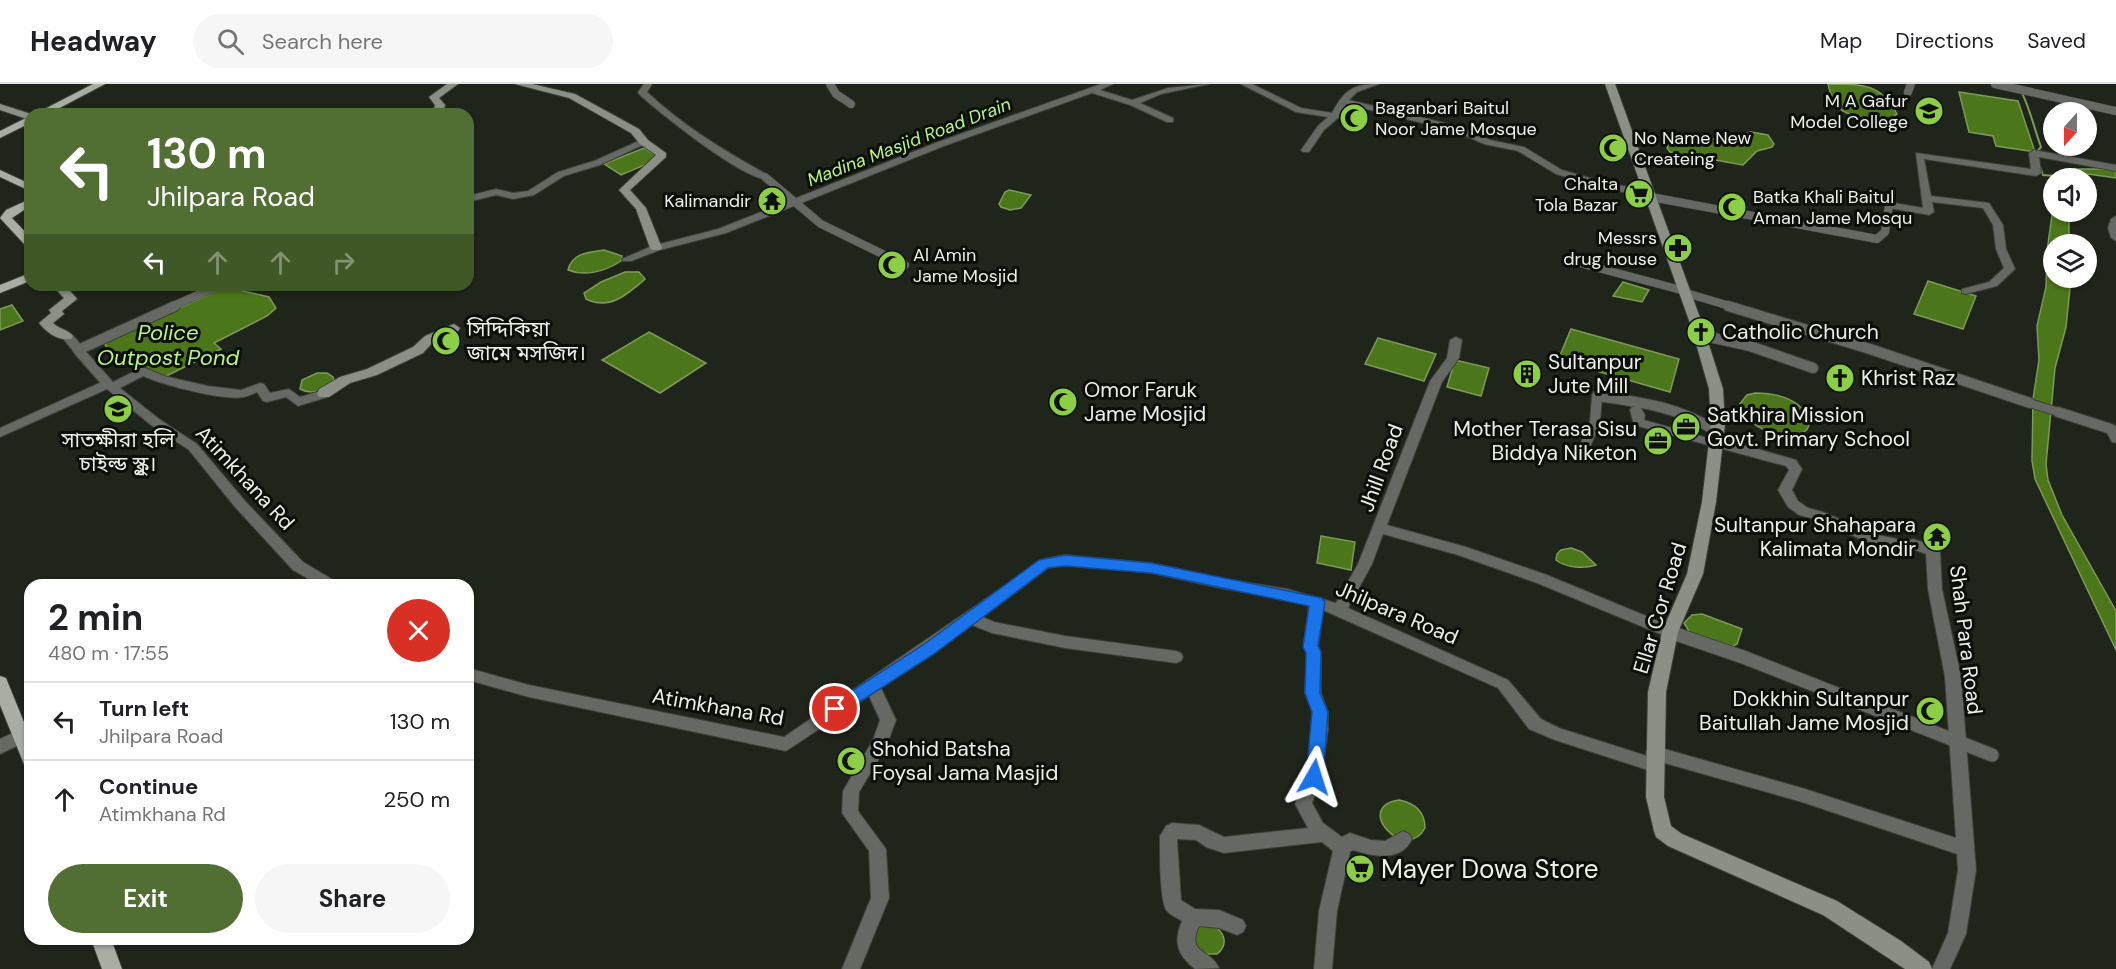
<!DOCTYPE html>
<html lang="en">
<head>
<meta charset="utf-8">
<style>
	:root { --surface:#fff; --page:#f6f6f6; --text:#202124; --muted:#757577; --line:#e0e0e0; --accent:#516f33 }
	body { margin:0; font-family:"DM Sans","Noto Sans Bengali",sans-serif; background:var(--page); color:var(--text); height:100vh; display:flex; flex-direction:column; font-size:22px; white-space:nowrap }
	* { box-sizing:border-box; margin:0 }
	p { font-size:20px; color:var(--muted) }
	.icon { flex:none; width:33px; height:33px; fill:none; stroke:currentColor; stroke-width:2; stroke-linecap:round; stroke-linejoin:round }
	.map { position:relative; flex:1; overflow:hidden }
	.details { position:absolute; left:24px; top:495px; width:450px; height:366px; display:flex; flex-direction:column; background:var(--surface); border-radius:18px; box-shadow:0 2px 4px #0004 }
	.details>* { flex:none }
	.hud { position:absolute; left:24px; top:24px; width:450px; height:183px; border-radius:18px; box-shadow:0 2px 4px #0004; background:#516f33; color:#fff; overflow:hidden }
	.needle { width:39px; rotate:201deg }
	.fabs { position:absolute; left:2043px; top:18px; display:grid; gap:12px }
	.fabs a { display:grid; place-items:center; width:54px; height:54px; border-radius:50%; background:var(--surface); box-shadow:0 2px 4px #0004; font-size:30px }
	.pin { position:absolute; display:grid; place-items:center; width:51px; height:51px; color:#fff; margin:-26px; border:3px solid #fff; border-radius:50%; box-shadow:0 2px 6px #0007 }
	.me { position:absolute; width:66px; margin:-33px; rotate:6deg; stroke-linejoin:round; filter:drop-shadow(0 0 4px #0008) }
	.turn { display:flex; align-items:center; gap:21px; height:126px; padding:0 24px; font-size:27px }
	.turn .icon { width:78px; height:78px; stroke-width:2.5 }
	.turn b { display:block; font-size:42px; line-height:51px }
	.lanes { display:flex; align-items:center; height:57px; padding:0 24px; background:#0003; justify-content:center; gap:30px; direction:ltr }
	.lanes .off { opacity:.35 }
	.round { display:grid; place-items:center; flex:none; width:63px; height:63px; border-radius:32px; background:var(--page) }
	.overview { display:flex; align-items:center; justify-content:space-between; height:102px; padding:0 24px }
	h1 { font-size:36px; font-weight:700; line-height:45px }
	.action { display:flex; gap:12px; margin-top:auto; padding:12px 24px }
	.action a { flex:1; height:69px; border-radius:36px; background:var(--accent); color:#fff; font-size:24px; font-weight:700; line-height:69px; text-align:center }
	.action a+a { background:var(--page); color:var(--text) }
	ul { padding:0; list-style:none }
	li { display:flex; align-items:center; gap:18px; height:78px; padding:0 24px; border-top:2px solid var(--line) }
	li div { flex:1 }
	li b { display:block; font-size:22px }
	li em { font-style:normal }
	header { display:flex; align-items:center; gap:36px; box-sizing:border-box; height:84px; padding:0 30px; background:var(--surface); border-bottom:2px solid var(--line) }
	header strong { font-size:28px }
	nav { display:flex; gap:33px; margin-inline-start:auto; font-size:21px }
	.search { width:420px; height:54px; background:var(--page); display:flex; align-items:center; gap:15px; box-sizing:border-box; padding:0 21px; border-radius:33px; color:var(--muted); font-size:22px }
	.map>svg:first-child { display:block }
</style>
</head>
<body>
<header>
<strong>Headway</strong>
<div class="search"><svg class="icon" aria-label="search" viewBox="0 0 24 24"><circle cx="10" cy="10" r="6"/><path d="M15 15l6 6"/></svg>Search here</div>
<nav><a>Map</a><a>Directions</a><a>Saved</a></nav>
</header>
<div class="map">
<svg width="2116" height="885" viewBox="0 0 2116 885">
	<rect width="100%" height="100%" fill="#20251b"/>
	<path fill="#4c761a" stroke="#7c9a58" stroke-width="1.5" d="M1828,0C1864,0 1881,0 1897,30L1887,37C1856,32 1836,36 1828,0Z
		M1959,8L2018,17L2035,68L1996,62L1993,52L1969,48Z
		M1751,48L1768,51L1774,60L1772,63L1757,67L1743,81L1670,68L1667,64L1669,59L1693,58L1694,54L1722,55Z
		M644,64L661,74L621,91L604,80Z
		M2066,85H2116V94L2088,90L2073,94H2056L2058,88Z
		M1009,106L1031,111L1021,124L1010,126L1001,123L999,120L1005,108Z
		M2053,124L2054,128H2069V160H2054V194H2071L2066,243L2055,284L2046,380L2048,396L2062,431L2116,527V566L2035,395L2032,377L2033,315L2039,276L2037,242L2046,203L2047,167Z
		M604,166L622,172L621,177C606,187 585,193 568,186C572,169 589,168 604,166Z
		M625,188H639L645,195C628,210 609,227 586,215L584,209L601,198Z
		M1928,197L1976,212L1963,245L1914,230Z
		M1623,198L1649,206L1642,218L1613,212Z
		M225,203L269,213L276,224L267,232L214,259L221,265L160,295C149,285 137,284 124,278C117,274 111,267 105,261L109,256Z
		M12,221L23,237L0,246V225Z
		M1571,245L1679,275L1670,308L1558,276Z
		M649,248L706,279L660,309L602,276Z
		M1378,254L1436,270L1424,297L1365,280Z
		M1455,276L1489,284L1481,312L1447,303Z
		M317,289H327L333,293L334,296C326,306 312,312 300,305L302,296Z
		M1755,309C1777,309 1800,315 1810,336C1809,367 1744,347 1739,321L1747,311Z
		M1321,452L1355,458L1351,486L1317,479Z
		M1571,464L1582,468L1596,481C1584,485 1566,484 1556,476L1557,470L1561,466Z
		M1702,530L1742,545L1737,560L1732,563L1690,549L1684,539L1692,531Z
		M1399,716C1414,719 1425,727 1425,744C1406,780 1352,723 1399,716Z
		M1201,840L1217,844C1226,852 1227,862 1217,870H1201L1191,851L1197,843Z"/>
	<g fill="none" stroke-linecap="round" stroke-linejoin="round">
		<path stroke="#7c9a58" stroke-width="2" d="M2021,7C2030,24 2034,44 2041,63L2036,69
			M2039,80L2043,91L2056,92"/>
		<g stroke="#3c4138" stroke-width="9">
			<path id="minor-far2" d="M830,0L836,10L851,20
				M1995,0L2116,27
				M1908,8L1911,0
				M765,93L821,140L905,181
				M1651,113L1877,155L1885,148L1889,121
				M1583,180L1685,207
				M1686,209L1733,223
				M171,223L220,201"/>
		</g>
		<g stroke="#3c4138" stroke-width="12">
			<path id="minor-far1" d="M1728,222L1870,265L2030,319
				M1700,251L1750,262L1813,284
				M108,300L78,266L175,222
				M2058,328L2111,345
				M1583,367L1595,338L1597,312C1640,318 1681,323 1717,348"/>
		</g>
		<g stroke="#3c4138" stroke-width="15">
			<path id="minor" d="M1670,548L1743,573L1992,671"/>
		</g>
		<g stroke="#3c4138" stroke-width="2">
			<path id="tertiary" d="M644,0H652L647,8C683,42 725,67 768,91V95C746,98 658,28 639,10L638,8Z
				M1101,0H1113L1100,6L1132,16L1168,4L1209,0L1161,10L1140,19L1173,34V38H1167L1130,21L1092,9L944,62L726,149L660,166L631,177H623L622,175L652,162L718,145L938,58Z
				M1241,0H1252L1301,24L1332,29C1344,6 1353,0 1379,0L1357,8L1349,16L1461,43L1490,56L1524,63L1562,86L1607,99L1651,107L1656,110L1651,113L1606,105L1556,90L1518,67L1484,60L1455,47L1346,20L1338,34L1324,46L1309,68H1303L1301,66L1318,42L1328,33L1296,28Z
				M641,56L649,58L600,81L564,92L534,111L513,115L496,111L468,118V112L496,105L513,109L528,107L558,88L594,77Z
				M2034,66L2116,81V87L2039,73L2041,89L2036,92L1924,75L1931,112L1989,119L2003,141L2006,165L2015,185L1997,202L1966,210L1962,209V205L1989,198L2004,184L1996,165L1993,141L1983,124L1932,118L1934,128L1929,131L1889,124L1884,121L1889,118L1923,124L1916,69L2031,85L2029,69Z
				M2116,132V157L2111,154L2108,144L2111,135Z
				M67,249C74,250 84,263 82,268H74L61,252L63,250Z
				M1456,253L1462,256L1459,274L1442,298L1387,441L1466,463L1547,491L1675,544L1677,548L1675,552H1665L1537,499L1458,471L1383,450L1372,480L1348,524L1508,596L1541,635L1559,644L1647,672L1646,669L1648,664L1654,662L1802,704L1956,754L1945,593L1928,505L1926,470L1913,465L1907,467L1865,457L1815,435L1799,431L1788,423L1778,406L1789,386L1786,382L1634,341L1630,326L1632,323H1640L1645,331L1644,336L1711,355L1716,353L1796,376L1802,385L1792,406L1798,417L1808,424L1823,428L1873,450L1907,457L1913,455L1938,463L1940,467L1942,505L1961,593L1976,786L1966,850L1950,885H1932L1948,849L1958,786L1957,770L1802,718L1661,678L1662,681L1660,686L1654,688L1555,656L1529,645L1498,604L1323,526L1318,563L1321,568V609L1328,628V645L1322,693L1312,719L1323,739L1342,753L1350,749L1371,756L1385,757L1403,747L1409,750L1412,755C1401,779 1372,772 1353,766L1350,768L1337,827L1332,885H1314L1319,827L1333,767L1322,758L1224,769L1206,763L1196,756L1177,755L1181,816L1195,825L1219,826L1243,836L1246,842L1243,848L1237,851L1219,844L1199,842C1186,870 1211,865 1219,884L1195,885C1177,871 1173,858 1182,837C1178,834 1170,831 1167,827C1159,817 1160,766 1160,752L1166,742L1172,739L1199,741L1224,753L1308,744L1295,720L1306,693L1312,645V628L1305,609L1307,568L1304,563L1309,522L1287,515L1225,505L1151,489L1065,481L1048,484L983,533L994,538L1065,552L1176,567L1181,569L1183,573L1181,577L1176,579L1065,564L992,549L972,541L881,604L896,636L886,663L859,708L858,727L886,765L889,814L860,885H842L871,814L869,767L842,729L843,707L873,656L880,636L869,612L786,667L529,613L468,596V584L529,601L784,653L1044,475L1065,471L1151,479L1225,495L1287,505L1336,519L1358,480L1430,297L1447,274L1450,256Z
				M143,283L164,292L208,302L241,306L260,299L264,300L270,309L289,305L300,313L324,306L328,307L330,310L328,313L298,322L286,313L267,318L263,317L257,308C253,310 249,312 244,313C223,317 163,301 143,292L120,304L159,335L197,360L245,417L303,478L335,497L337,501H319L293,486L235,423L189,366L151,341L107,305L0,353V344L104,297L113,298Z
				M2030,315L2062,325L2064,328L2058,332L2026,322L2024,319Z
				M2111,341L2116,342V359L2112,358L2105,345Z
				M21,645L27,647L29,652L27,657L0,670V655Z"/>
		</g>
		<g stroke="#3c4138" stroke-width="2">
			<path id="secondary" d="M447,0H458L439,14L445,21L443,30H433L435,21L429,13Z
				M515,0H532L575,10L639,45L648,56L666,69V73L630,106L646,124L662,164L660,166H652L650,164L636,125L619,106L656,71L640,60L631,49L569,14Z
				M1605,0H1615L1703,242L1723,305L1725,340L1716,418L1703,490L1678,548L1666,608L1664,713L1671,742L1682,750L1837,817L1901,857L1929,878L1932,885H1905L1823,831L1668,762L1656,753L1654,747L1646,713L1648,608L1662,548L1687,490L1702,418L1711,340L1709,305L1691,242Z
				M0,20L31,30L30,36L0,26Z
				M52,201H65L77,215L62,227L64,230L53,239C59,245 69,246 73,252L71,255C58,257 47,249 39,239L51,229L49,226L64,214Z
				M454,240L460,244L458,247L433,258L423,269L377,291L350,299L329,313H319L317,310L319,305L340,293L367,285L413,263L425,252Z"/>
		</g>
		<g stroke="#3c4138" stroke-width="2">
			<path id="primary" d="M93,0H105L48,30H35Z
				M30,32V39L0,54V47Z
				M0,86L30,100V107L0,93Z
				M30,115V122L12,134L30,153V163L26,162L0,134L6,126Z
				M30,189V197L0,209V201Z
				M0,592L6,594L8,599L30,653V683L24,680L0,621Z
				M91,855H111L122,885H102Z"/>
		</g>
		<use href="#minor-far2" stroke="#656863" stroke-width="8"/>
		<use href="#minor-far1" stroke="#656863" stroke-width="10"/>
		<use href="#minor" stroke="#656863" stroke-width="13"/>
		<use href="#tertiary" fill="#656863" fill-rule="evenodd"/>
		<use href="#secondary" fill="#8b9087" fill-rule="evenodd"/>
		<use href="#primary" fill="#a8aea3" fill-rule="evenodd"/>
	</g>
	<path fill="#1a73e8" stroke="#114b97" stroke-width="1.5" d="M1065,471L1151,479L1322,514L1325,518L1318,562L1321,568L1320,609L1328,628L1323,693L1320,698L1314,700L1308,698L1306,693L1312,628L1305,609L1306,569L1303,563L1309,522L1151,489L1065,482L1048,484L934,570L841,630L835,632L830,630L827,625L830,621L923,561L1039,476Z"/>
	<defs>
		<g id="university-disc" transform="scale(1.5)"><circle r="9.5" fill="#8cce45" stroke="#0b0e09"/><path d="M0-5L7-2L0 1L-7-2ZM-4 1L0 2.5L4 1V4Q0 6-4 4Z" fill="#111"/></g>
		<g id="mosque-disc" transform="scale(1.5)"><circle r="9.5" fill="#8cce45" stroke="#0b0e09"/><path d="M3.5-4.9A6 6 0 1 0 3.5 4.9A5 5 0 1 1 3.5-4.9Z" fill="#111"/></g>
		<g id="supermarket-disc" transform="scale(1.5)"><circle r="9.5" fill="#8cce45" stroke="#0b0e09"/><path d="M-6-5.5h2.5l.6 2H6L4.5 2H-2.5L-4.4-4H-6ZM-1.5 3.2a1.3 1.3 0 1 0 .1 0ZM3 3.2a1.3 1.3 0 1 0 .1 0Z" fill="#111"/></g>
		<g id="temple-disc" transform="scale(1.5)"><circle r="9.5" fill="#8cce45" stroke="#0b0e09"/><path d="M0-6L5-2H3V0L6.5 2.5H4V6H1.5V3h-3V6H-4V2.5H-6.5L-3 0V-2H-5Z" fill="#111"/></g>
		<g id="pharmacy-disc" transform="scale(1.5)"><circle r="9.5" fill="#8cce45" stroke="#0b0e09"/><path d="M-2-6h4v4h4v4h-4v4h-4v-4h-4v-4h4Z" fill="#111"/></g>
		<g id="church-disc" transform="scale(1.5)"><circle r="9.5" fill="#8cce45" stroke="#0b0e09"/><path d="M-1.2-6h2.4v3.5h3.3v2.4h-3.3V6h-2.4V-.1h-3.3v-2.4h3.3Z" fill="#111"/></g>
		<g id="building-disc" transform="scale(1.5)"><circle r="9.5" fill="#8cce45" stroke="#0b0e09"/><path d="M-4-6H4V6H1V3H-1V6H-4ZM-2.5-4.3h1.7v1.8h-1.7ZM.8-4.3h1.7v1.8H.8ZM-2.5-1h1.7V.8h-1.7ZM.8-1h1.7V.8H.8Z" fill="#111"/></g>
		<g id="school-disc" transform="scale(1.5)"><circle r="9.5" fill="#8cce45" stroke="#0b0e09"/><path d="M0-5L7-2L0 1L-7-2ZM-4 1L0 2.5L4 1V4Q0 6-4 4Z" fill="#111"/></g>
		<g id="office-disc" transform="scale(1.5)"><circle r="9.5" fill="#8cce45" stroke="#0b0e09"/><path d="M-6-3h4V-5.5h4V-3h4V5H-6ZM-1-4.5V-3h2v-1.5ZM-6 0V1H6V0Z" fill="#111"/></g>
	</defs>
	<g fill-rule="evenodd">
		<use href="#university-disc" x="1929" y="27"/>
		<use href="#mosque-disc" x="1354" y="34"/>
		<use href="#mosque-disc" x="1613" y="64"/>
		<use href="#supermarket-disc" x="1639" y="110"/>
		<use href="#temple-disc" x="772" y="117"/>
		<use href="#mosque-disc" x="1732" y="123"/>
		<use href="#pharmacy-disc" x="1678" y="164"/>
		<use href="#mosque-disc" x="892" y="181"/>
		<use href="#church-disc" x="1701" y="248"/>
		<use href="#mosque-disc" x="446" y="257"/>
		<use href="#building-disc" x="1527" y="290"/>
		<use href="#church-disc" x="1840" y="294"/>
		<use href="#mosque-disc" x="1063" y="318"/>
		<use href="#school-disc" x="118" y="325"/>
		<use href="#office-disc" x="1686" y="343"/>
		<use href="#office-disc" x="1658" y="357"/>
		<use href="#temple-disc" x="1937" y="453"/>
		<use href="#mosque-disc" x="1930" y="627"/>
		<use href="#mosque-disc" x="851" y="677"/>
		<use href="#supermarket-disc" x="1360" y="785"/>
	</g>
	<g text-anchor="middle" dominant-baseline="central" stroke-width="6" stroke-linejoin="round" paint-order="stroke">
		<g font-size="18" fill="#ebefe8" stroke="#0b0e09" text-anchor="end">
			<text x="1908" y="17">M A Gafur<tspan x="1908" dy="21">Model College</tspan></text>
			<text x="1375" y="24" text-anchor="start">Baganbari Baitul<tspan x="1375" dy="21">Noor Jame Mosque</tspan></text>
			<text x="1634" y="54" text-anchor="start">No Name New<tspan x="1634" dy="21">Createing</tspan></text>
			<text x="1618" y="100">Chalta<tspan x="1618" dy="21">Tola Bazar</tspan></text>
			<text x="1753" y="113" text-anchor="start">Batka Khali Baitul<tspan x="1753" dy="21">Aman Jame Mosqu</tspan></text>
			<text x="751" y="117">Kalimandir</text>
			<text x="1657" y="154">Messrs<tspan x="1657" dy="21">drug house</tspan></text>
			<text x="913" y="171" text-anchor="start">Al Amin<tspan x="913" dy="21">Jame Mosjid</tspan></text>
		</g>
		<g font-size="18" font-style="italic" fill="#b9f482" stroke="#0b0e09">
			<text transform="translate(909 58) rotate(-21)">Madina Masjid Road Drain</text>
		</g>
		<g font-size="21" fill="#ebefe8" stroke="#0b0e09" text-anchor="start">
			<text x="467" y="245">সিদ্দিকিয়া<tspan x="467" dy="24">জামে মসজিদ।</tspan></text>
			<text x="1722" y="248">Catholic Church</text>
			<text x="1548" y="278">Sultanpur<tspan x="1548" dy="24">Jute Mill</tspan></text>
			<text x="1861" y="294">Khrist Raz</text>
			<text x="1084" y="306">Omor Faruk<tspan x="1084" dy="24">Jame Mosjid</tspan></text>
			<text x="1707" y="331">Satkhira Mission<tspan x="1707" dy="24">Govt. Primary School</tspan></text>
			<text x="1637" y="345" text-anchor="end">Mother Terasa Sisu<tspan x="1637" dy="24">Biddya Niketon</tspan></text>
			<text x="118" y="356" text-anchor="middle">সাতক্ষীরা হলি<tspan x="118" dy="24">চাইল্ড স্কুল।</tspan></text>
			<text x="1916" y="441" text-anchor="end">Sultanpur Shahapara<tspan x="1916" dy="24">Kalimata Mondir</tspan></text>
			<text x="1909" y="615" text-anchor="end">Dokkhin Sultanpur<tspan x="1909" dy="24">Baitullah Jame Mosjid</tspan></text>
			<text x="872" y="665">Shohid Batsha<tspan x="872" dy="24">Foysal Jama Masjid</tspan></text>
		</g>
		<g font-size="21" fill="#ebefe8" stroke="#0b0e09">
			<text transform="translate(1381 384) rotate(-70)">Jhill Road</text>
			<text transform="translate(245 394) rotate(47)">Atimkhana Rd</text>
			<text transform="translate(1660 524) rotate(-73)">Ellar Cor Road</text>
			<text transform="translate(1397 529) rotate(23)">Jhilpara Road</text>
			<text transform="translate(1966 556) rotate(83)">Shah Para Road</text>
			<text transform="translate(718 623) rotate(10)">Atimkhana Rd</text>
		</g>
		<g font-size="22" font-style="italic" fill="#b9f482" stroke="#0b0e09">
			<text x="168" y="248">Police<tspan x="168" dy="25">Outpost Pond</tspan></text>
		</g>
		<g font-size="26" fill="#ebefe8" stroke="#0b0e09" text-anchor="start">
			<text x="1381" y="785">Mayer Dowa Store</text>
		</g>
	</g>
</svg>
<div class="fabs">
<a><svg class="needle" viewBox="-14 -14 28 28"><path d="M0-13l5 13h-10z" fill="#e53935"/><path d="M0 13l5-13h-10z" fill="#757577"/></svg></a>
<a><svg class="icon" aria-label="sound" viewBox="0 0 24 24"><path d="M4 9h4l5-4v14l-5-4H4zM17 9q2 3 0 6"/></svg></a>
<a><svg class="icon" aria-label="layers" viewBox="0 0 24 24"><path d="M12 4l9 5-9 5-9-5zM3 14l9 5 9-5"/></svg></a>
</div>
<div class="pin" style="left:835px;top:625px;background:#d93025"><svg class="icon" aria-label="arrive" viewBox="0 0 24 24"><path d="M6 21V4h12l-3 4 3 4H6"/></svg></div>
<svg class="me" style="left:1314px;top:693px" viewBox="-20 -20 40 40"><path d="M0-17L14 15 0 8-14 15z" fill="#1a73e8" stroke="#fff" stroke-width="4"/></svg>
<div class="hud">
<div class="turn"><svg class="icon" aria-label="left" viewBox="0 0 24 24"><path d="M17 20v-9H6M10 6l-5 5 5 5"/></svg><div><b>130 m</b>Jhilpara Road</div></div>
<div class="lanes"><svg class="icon" aria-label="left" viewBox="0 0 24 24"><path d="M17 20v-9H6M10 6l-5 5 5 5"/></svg><svg class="icon off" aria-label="ahead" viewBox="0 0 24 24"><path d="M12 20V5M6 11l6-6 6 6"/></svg><svg class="icon off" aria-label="ahead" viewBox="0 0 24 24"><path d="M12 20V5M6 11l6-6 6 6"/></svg><svg class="icon off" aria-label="right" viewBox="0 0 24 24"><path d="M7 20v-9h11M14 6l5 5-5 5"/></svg></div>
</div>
<section class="details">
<div class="overview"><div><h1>2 min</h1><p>480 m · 17:55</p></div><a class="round" style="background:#d93025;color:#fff"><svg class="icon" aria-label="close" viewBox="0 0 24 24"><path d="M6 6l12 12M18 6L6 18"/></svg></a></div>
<ul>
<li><svg class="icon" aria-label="left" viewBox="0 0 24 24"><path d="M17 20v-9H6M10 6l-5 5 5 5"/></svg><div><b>Turn left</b><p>Jhilpara Road</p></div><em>130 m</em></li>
<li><svg class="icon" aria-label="ahead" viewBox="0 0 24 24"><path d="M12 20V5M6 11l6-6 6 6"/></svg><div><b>Continue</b><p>Atimkhana Rd</p></div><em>250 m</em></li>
</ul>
<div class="action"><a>Exit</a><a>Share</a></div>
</section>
</div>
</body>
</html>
